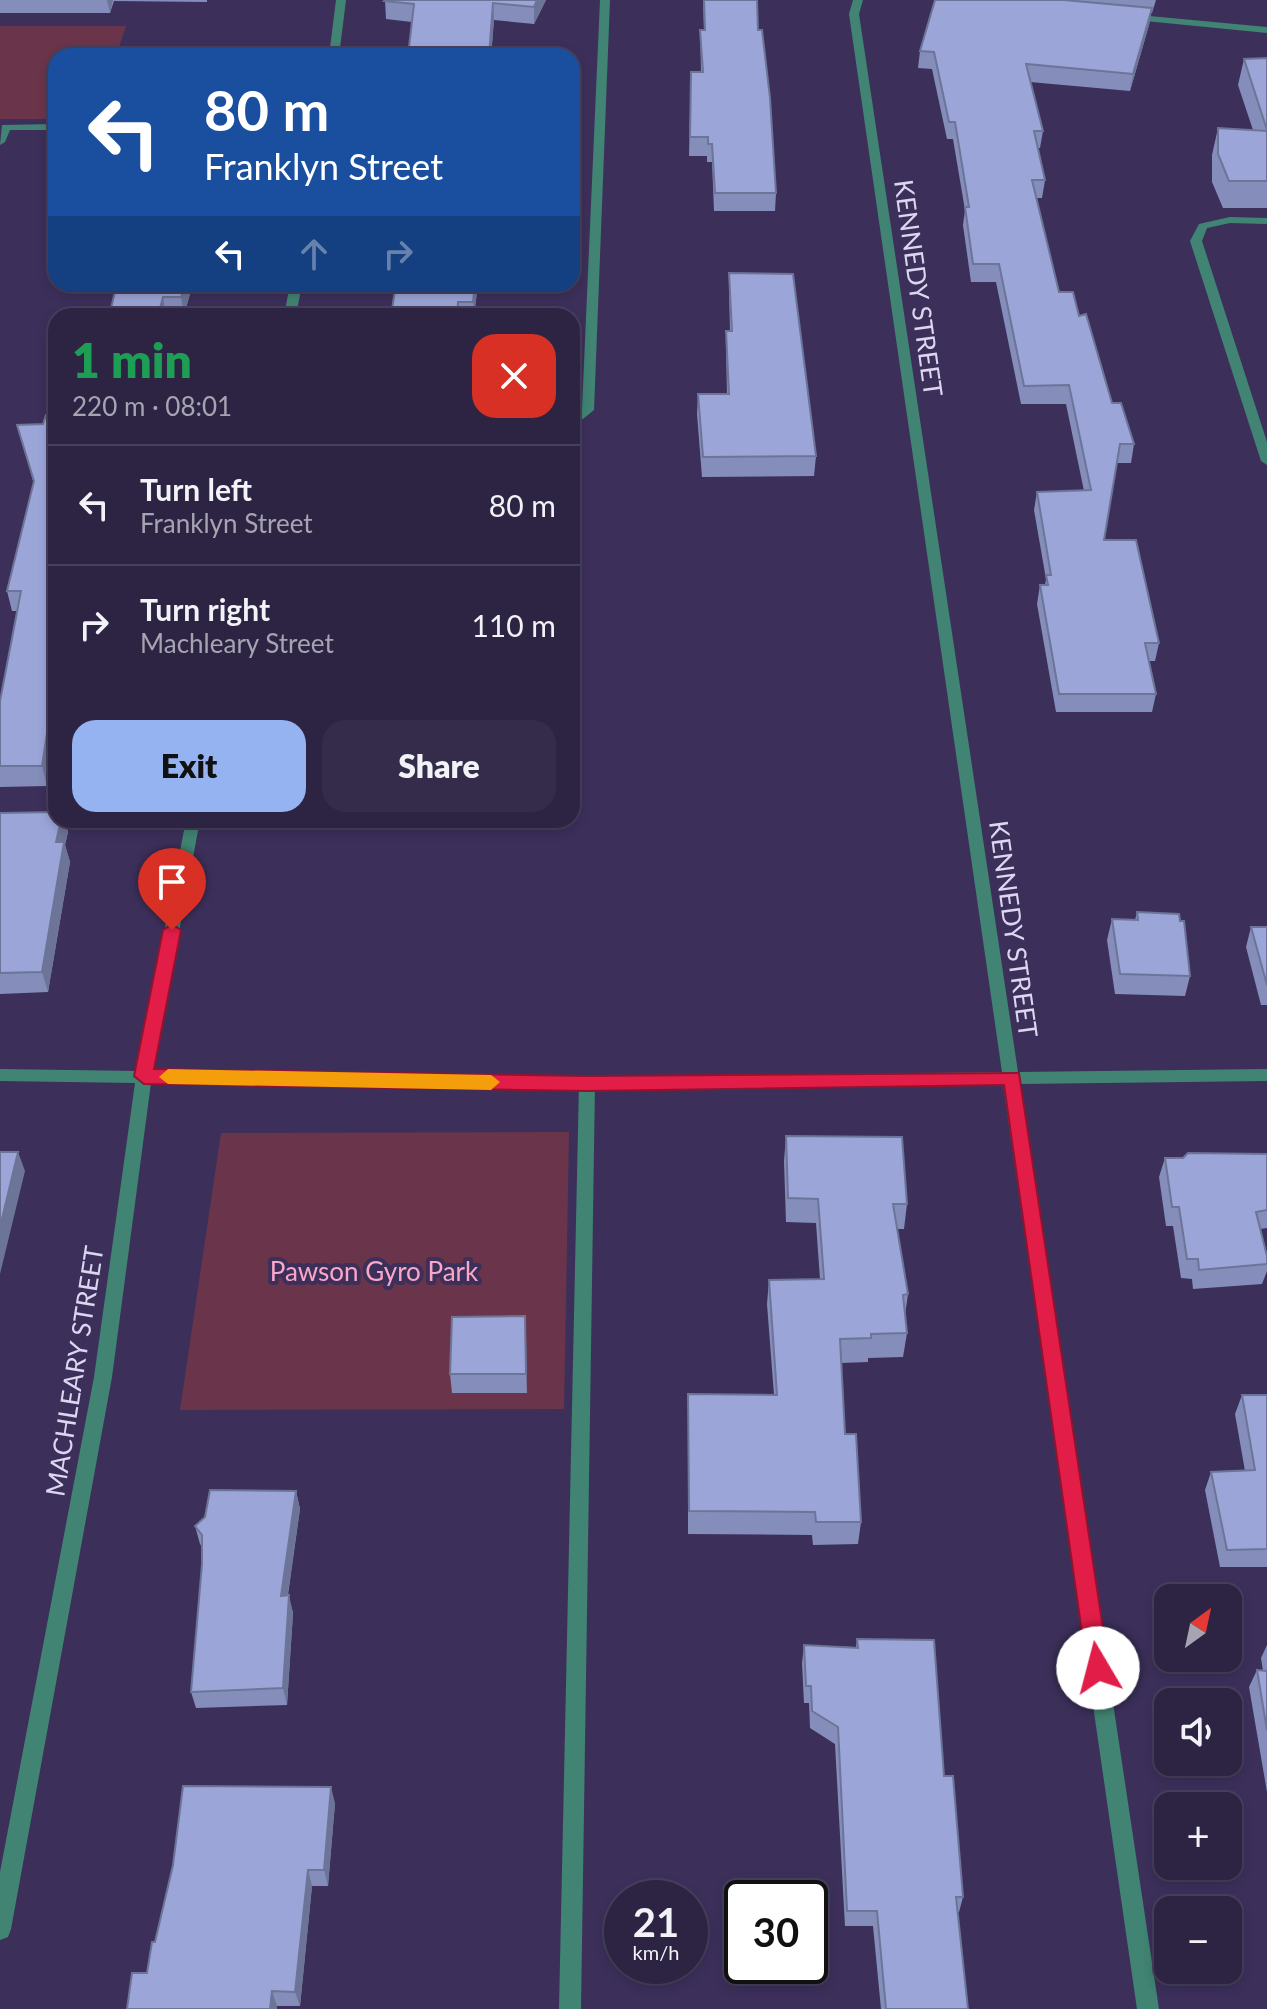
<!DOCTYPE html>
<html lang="en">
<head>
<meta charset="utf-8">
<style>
	:root { --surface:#2d2444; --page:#352c4b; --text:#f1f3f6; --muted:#a7a4b2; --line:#48415d; --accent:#95b2f1 }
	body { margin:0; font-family:Lato,sans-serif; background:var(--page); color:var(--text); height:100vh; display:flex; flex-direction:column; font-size:30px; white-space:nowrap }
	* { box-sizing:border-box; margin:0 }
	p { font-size:26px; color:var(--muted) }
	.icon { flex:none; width:44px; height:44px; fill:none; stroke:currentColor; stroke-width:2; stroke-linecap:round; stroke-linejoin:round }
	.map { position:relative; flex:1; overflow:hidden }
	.details { position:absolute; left:48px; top:308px; width:532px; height:520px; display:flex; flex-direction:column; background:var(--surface); border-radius:24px; box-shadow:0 4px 12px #0003,0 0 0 2px var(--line) }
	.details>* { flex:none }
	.guide { position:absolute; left:48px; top:48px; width:532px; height:244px; border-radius:24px; box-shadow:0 4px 12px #0003,0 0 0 2px var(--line); background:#1a4fa0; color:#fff; overflow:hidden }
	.needle { width:52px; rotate:33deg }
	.fabs { position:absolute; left:1154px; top:1584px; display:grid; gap:16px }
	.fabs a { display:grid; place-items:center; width:88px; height:88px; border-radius:16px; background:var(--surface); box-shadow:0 4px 12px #0003,0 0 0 2px var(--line); font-size:40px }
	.speed { position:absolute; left:604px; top:1880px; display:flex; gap:16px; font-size:40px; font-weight:700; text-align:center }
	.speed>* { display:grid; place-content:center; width:104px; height:104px; border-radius:50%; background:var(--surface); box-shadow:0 4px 12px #0003,0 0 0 2px var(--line); line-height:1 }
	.speed small { font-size:20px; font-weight:400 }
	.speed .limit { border:4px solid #111; border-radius:12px; background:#fff; color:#111 }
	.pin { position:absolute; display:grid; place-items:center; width:68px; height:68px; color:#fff; margin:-82px -34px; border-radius:50% 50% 50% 0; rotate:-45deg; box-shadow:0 0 8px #0007 }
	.pin .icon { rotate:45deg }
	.me { position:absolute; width:88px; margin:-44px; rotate:352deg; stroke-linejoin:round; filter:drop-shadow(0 0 6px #0008) }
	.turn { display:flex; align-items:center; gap:28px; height:168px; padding:0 24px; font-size:36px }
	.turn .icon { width:104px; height:104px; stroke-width:2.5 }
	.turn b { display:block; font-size:56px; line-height:68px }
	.lanes { display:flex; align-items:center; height:76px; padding:0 24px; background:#0003; justify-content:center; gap:40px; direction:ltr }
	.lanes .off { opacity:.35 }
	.round { display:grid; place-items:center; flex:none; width:84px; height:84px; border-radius:24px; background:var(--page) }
	.overview { display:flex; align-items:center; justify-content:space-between; height:136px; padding:0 24px }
	h1 { font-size:48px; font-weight:800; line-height:60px; color:#1e9e55 }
	.primary-button { display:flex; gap:16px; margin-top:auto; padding:16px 24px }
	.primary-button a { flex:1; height:92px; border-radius:24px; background:var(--accent); color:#111; font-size:32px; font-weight:800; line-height:92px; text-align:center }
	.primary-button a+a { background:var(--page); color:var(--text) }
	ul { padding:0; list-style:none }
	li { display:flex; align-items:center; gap:24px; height:120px; padding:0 24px; border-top:2px solid var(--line) }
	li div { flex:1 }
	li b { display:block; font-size:30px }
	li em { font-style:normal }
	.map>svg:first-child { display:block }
</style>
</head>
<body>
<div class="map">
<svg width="1267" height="2009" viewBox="0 0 1267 2009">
	<rect width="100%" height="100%" fill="#3c305b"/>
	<path fill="#6a354b" d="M0,26H126L116,56H56V119H0Z
		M569,1132L564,1409L180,1410L221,1133Z"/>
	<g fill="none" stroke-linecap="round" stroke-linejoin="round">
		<path fill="#418473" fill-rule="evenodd" d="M600,0H610L594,410L583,419L572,420V412L582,409Z
			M56,124V130H10L5,142L0,145L2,125Z
			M1230,217L1267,218V224L1230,223L1207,228L1202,241L1267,442V465L1261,461L1190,241L1199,224Z
			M587,1077L593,1079L595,1083L581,2009H559L579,1083L581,1079Z"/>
		<path fill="#418473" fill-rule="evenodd" d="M336,0H346L339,56H329Z
			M853,0H863L859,14L1018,1072L1267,1069V1081L1020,1084L1159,2009H1137L1003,1084L587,1089L151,1083L112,1377L11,1929L8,1937L0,1940V1872L94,1377L135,1083L0,1081V1069L137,1071L186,820H200L153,1071L587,1077L1002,1072L849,14Z
			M290,284H302L296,316H284Z"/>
		<path fill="#418473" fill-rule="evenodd" d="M1128,14L1267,27V33L1125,19L1123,17Z"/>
	</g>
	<path fill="#858eba" d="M0,0H207V2L114,1L110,13H0Z
		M385,0H546L534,24L494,20L491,56H408L412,22L386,19Z
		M703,0H757L758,30L776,193L775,211H714L712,162H707V156H689L691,72H701L700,30H704Z
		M935,0H1156L1152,13H1151L1149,25L1130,91L1030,82L1043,131L1040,148H1038L1045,180L1042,198H1036L1059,292L1079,316L1112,403L1134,444L1131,463H1117L1104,540L1159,643L1155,661H1149L1156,694L1152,712H1056L1037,604L1040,585H1045L1046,579L1034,510L1037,492L1084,491L1066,404H1021L996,282H971L963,225L965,210L953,139H947L932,69L918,68L920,51Z
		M1267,58V208H1223L1212,182V155L1218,128L1253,130L1238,85L1244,59Z
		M729,273L816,456L814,476L702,477L697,414L698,394H727L726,351V331H730L729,292Z
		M117,284L190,294L184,315H166Z
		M478,284L474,316H391Z
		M43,424L47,786L0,787V701L17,611H12L7,591L34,484L17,425Z
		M0,813L65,820L68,832L65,845L70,862L48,992L0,994Z
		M1137,912L1190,976L1185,996L1115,994L1107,940L1112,919L1135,920Z
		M1251,927H1267V1005H1261L1246,947Z
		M786,1136L907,1204L904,1229H897L908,1294L905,1315L907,1333L903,1357L868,1358V1362L841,1363L845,1434L861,1522L858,1544L813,1545L812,1535L688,1534V1394L774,1395L767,1304L769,1280L820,1279L816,1223L786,1222L784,1161Z
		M1267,1154V1228L1260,1229L1267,1256V1271L1262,1284L1193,1289L1192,1279L1181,1278L1173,1226H1166L1159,1177L1165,1158Z
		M525,1316L527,1393H452L450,1374Z
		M1242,1395H1267V1567H1220L1205,1490L1211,1472L1245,1471L1235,1414Z
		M296,1491L300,1509L288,1595L293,1613L287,1705L196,1708L191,1692L202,1564V1547L200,1544L195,1526Z
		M857,1639L944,1776L963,1897L959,1912H957L968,2009H881L873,1926H845L835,1744L810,1728L809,1703H804L802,1663L804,1645L856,1647Z
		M1267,1645V1792L1249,1687L1257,1670L1263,1671L1261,1658Z
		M335,1803L328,1886H312L300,2006H277L147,1973Z"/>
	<path fill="#6c7497" d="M107,0H113L110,13Z
		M537,0H546L534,24V7Z
		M493,3L494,20L491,56H489Z
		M1152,8L1149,25L1130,91L1133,74Z
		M185,284H190V294L184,315L181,297Z
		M475,284H478L474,316L473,302Z
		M163,297L166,316H158Z
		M56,674V726L47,786L42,766Z
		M61,820H65L68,832L65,845L70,862L48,992L42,972L56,842Z
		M18,1152L25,1171L0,1274V1227Z
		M525,1316L526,1335L527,1393L526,1374Z
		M296,1491L300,1509L285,1613L281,1596Z
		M289,1595L293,1613L287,1705L283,1688Z
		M331,1787L335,1803L328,1886L324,1870Z
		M308,1870L312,1886L300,2006L295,1992Z
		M272,1991L277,2006V2009H270Z"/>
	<path fill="#9ba5d8" stroke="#6c7497" stroke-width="2" d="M385,0H537L534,7L493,3L489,56H408L414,4L384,1Z
		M704,0H757L758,30H762L770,98L776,193H715L712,144H708V137H690L691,72H703L700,30H705Z
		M935,0H1064L1152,8L1133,74L1026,64L1043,131H1034L1045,180H1032L1059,292H1073L1079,316L1086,314L1112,403H1121L1134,444H1120L1104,540H1136L1159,643H1145L1156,694H1059L1040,585H1048L1046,575H1051L1037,492L1091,490L1069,385L1024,386L999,264H973L965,207H969L955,122H949L934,52L920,51Z
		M1267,58V130L1244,59Z
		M1218,128L1267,131V181H1229L1218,154Z
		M729,273L793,274L816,456L703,457L698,394H729L726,331H732Z
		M117,284H185L181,297H163L158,316H109Z
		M396,284H475L473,302H458L457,316H391Z
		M46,415H56V674L42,766H0V701L21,591H7L34,481L17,425L43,424Z
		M56,812V820H61L56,842H64L42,972L0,973V813Z
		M1137,912L1179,914L1180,921H1184L1190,976L1120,974L1112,919L1138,920Z
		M1251,927H1267V985Z
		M786,1136L902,1137L907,1204H893L908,1294L903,1295L907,1333L871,1334V1338L840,1339L845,1434H856L861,1522H816L815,1512L689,1511L688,1394L777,1395L769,1280L824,1279L818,1199L788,1198Z
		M0,1152H18L0,1227Z
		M1188,1153L1267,1154V1210L1256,1212L1267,1256V1264L1199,1270L1198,1259H1187L1179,1207H1172L1165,1158H1183Z
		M525,1316L526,1374H450L452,1317Z
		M1242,1395H1267V1549L1227,1550L1211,1472L1255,1470Z
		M210,1490L296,1491L281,1596L289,1595L283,1688L191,1692L202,1564V1535L195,1526L205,1517Z
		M857,1639L934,1640L944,1776H953L963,1897H956L968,2009H886L877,1911H847L838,1727L812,1711L811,1686H806L804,1645L858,1648Z
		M1257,1670L1267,1671V1730Z
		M183,1786L331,1787L324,1870H308L295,1992L272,1991L270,2009H127L132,1973H147L152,1942H155L173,1865Z"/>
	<path fill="#e11d48" stroke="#92132f" stroke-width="2" d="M172,924L181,930L154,1069L587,1076L1019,1073L1109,1668L1106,1675L1098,1678L1090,1675L1087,1668L1004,1085L587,1091L144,1084L134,1076L163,930Z"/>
	<path fill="#f59e0b" d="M168,1069L491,1075L500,1082L491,1090L168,1084L159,1077Z"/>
	<g text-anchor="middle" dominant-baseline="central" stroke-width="8" stroke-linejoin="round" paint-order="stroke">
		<g font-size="26" fill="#dcd6f1" stroke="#3c305b">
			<text transform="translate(919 288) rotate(82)">KENNEDY STREET</text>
			<text transform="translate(1014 929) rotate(82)">KENNEDY STREET</text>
			<text transform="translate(74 1371) rotate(-81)">MACHLEARY STREET</text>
		</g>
		<g font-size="26" fill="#faa6c6" stroke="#3c305b">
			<text x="374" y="1271">Pawson Gyro Park</text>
		</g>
	</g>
</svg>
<div class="fabs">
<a><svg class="needle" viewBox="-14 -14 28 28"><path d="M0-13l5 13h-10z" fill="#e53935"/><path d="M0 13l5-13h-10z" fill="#a7a4b2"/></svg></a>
<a><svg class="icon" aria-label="sound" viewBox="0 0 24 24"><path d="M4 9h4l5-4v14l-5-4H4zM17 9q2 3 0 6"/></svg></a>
<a>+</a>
<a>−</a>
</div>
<div class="speed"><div>21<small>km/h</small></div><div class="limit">30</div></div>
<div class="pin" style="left:172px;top:930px;background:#d93025"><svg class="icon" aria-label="arrive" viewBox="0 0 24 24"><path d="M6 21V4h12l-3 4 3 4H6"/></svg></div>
<svg class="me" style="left:1098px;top:1668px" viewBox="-20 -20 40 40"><circle r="19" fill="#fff"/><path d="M0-13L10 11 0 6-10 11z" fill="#e11d48"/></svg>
<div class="guide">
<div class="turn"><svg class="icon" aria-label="left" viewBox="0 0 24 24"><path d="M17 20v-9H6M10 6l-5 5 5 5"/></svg><div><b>80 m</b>Franklyn Street</div></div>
<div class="lanes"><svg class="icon" aria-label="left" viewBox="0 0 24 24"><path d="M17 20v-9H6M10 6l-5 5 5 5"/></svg><svg class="icon off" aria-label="ahead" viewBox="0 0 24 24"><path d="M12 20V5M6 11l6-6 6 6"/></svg><svg class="icon off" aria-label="right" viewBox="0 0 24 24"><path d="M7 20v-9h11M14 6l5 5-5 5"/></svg></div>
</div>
<section class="details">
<div class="overview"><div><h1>1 min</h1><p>220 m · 08:01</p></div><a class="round" style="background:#d93025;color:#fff"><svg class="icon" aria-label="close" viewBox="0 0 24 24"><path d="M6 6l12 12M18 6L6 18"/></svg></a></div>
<ul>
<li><svg class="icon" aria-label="left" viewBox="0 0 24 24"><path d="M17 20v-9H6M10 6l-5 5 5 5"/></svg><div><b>Turn left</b><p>Franklyn Street</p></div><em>80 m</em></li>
<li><svg class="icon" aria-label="right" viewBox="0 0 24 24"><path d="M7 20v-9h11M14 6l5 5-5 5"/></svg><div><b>Turn right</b><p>Machleary Street</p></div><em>110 m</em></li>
</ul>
<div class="primary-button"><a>Exit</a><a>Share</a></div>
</section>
</div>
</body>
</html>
